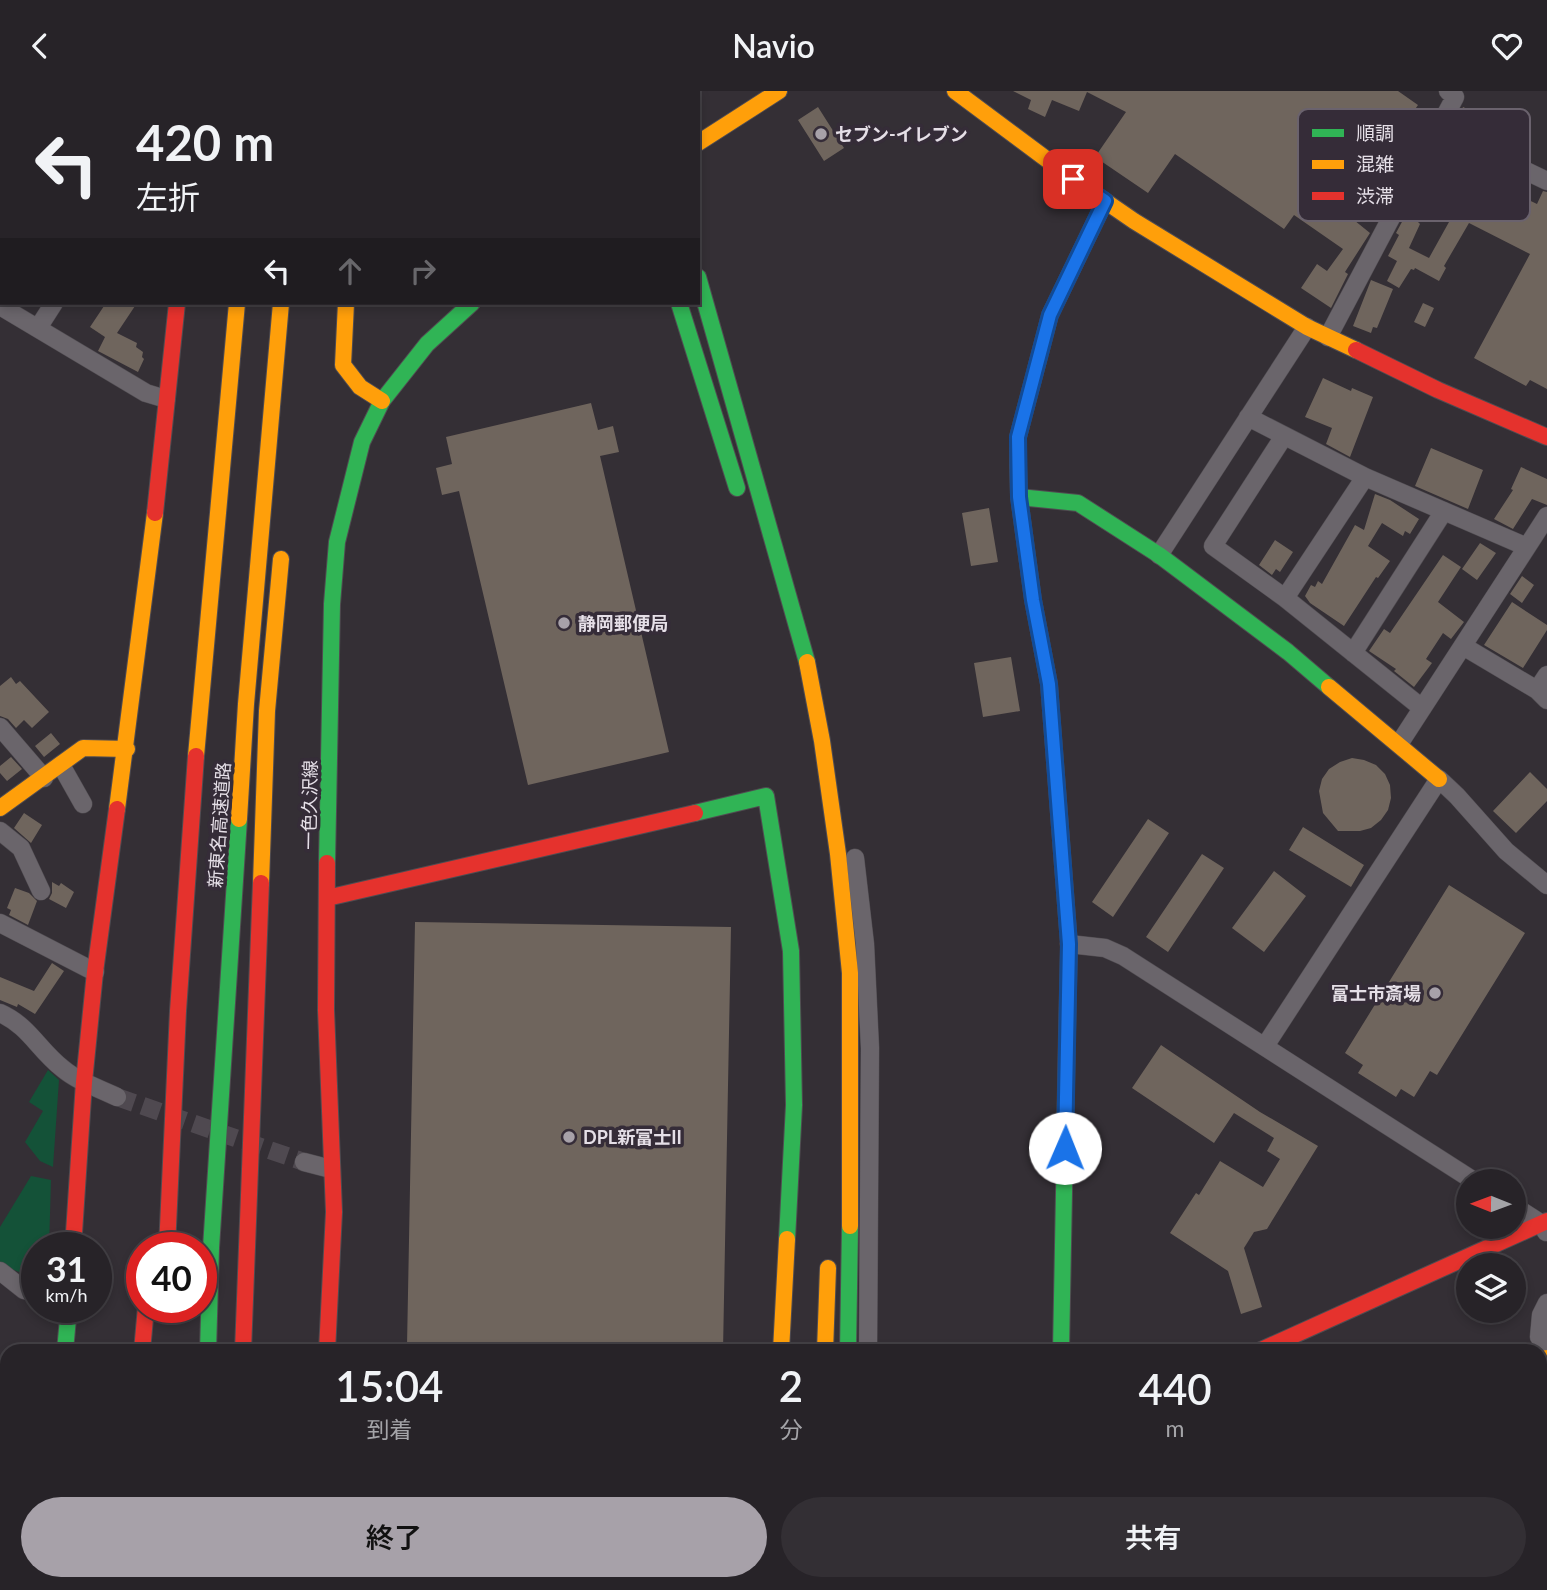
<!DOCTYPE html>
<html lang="ja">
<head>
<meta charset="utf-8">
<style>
	:root { --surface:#272328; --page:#332f34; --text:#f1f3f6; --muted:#a4a4a8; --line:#434045; --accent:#a7a1a9 }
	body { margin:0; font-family:Lato,"Noto Sans JP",sans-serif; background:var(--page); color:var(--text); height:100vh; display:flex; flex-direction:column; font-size:26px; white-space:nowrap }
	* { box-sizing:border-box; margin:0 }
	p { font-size:23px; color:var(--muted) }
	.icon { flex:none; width:38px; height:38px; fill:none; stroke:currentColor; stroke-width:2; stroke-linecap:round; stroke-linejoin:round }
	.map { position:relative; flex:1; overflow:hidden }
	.sheet { position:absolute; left:0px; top:1253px; width:1547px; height:247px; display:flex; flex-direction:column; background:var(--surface); border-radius:21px 21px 0 0; box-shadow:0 4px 10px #0003,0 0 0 2px var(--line) }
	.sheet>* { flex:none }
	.guide { position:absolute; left:0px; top:0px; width:700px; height:214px; box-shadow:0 4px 10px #0003,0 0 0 2px var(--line); background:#272328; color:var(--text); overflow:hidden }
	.needle { width:46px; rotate:271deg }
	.controls { position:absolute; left:1456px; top:1078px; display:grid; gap:14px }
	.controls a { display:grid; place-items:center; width:70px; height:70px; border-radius:50%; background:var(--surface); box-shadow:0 4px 10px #0003,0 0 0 2px var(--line); font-size:35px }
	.speed { position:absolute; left:21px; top:1141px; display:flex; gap:14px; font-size:35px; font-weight:700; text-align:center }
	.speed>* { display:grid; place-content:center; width:91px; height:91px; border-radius:50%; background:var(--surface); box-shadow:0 4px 10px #0003,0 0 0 2px var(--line); line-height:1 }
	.speed small { font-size:18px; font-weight:400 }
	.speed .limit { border:10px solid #d22; background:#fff; color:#111 }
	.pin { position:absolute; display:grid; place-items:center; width:60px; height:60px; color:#fff; margin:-30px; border-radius:14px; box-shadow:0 4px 10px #0006 }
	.me { position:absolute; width:77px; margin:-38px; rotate:1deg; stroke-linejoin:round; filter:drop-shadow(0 0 5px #0008) }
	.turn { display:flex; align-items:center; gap:24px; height:147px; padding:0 21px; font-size:32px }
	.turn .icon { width:91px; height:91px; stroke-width:2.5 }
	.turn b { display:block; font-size:49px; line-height:60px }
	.lanes { display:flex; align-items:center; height:66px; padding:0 21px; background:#0003; justify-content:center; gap:35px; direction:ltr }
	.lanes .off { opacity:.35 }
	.eta { display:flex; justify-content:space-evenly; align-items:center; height:119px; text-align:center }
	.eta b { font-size:42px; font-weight:600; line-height:49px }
	.primary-button { display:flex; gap:14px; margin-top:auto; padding:14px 21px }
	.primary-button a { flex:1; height:80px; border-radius:42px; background:var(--accent); color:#111; font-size:28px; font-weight:600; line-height:80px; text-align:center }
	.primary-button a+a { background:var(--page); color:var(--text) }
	header { display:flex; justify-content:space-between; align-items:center; height:91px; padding:0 21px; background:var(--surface); font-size:32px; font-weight:600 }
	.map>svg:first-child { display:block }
</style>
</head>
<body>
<header><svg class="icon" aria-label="back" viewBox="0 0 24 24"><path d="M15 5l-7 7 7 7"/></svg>Navio<svg class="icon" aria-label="heart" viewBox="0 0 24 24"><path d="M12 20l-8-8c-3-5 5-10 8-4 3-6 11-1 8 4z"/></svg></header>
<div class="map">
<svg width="1547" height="1499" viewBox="0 0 1547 1499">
	<rect width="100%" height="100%" fill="#342f35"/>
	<path fill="#145238" d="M48,979L59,989L53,1076L40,1070L25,1051L43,1020L29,1011Z
		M31,1085L51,1089L49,1157H37V1188L9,1177L0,1171V1136Z
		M1547,1376V1499H1412L1418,1493H1540V1382Z
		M856,1493H1345L1336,1499H857Z"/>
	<path fill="#6f655d" d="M1013,0H1398L1418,14L1344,121L1370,142L1345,181L1348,183L1331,217L1301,197L1317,173L1327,180L1343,158L1294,124L1284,138L1175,63L1148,102L1095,66L1126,21L1087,1L1079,20L1052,9L1045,26L1028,18L1031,9Z
		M818,16L844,57L824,70L798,29Z
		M1463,16L1478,23L1471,39L1456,32Z
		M1459,90L1500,110L1506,98L1537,113L1543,100L1547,101V298L1530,289L1526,295L1474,267L1530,163L1469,132L1444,175L1446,177L1439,190L1415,177L1414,179L1411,178L1399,197L1387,190L1397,170L1388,165L1399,144L1396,142L1410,116L1423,122L1418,131L1420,133L1409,157L1429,167L1454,122L1446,118Z
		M1371,189L1393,198L1377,237L1373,236L1371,242L1353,235Z
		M106,212H137L117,242L137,252L136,256L143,261L142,266L144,268L138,281L98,260L105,246L90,236Z
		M1423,212L1434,217L1425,236L1414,231Z
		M1323,287L1351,300L1352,297L1373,306L1350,366L1326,353L1332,337L1305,326Z
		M591,312L598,339L613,335L619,361L600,365L669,661L528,694L459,400L442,404L436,377L452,373L446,346Z
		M1431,357L1483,379L1468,418L1415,395Z
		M1521,376L1547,388V414L1532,408L1513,438L1494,428L1513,399L1511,398Z
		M1375,403L1390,409L1419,428L1410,443L1405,440L1403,445L1382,432L1368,455L1390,470L1378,487L1376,486L1344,535L1310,512L1305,505L1311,494L1315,496L1318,490L1322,493L1355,434L1364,439Z
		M989,417L998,471L971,475L962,422Z
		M1275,449L1293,461L1280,481L1276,478L1272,484L1259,474Z
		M1480,452L1496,462L1477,489L1462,478Z
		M1443,464L1461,476L1438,511L1464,531L1451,548L1443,542L1426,568L1432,572L1414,596L1394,580L1396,578L1369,560L1384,538L1390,542Z
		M1522,485L1534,494L1522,512L1510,503Z
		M1512,511L1547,534V539L1523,577L1484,554Z
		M1011,566L1020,620L983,626L974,572Z
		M11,586L16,593L20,590L49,621L32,637L24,629L16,637L8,628L0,625V595Z
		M51,642L60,653L44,666L35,655Z
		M11,666L22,678L7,690L0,682V675Z
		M1352,667L1364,669L1376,674L1385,683L1390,694L1391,707L1388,719L1381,729L1371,737L1360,740H1338L1323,722L1319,700L1322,688L1329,678L1340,671Z
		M1530,681L1547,698V710L1516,742L1493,720Z
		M24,722L42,734L31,752L14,737Z
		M1148,728L1169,742L1113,826L1092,811Z
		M1303,736L1364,774L1351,796L1289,759Z
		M1202,763L1224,777L1168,861L1146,846Z
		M1274,780L1306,805L1264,861L1232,837Z
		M52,791L59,795L61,792L74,801L66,817L49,808L52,802Z
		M1449,794L1525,842L1437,984L1430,980L1414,1006L1401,998L1396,1006L1358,982L1363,974L1345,962Z
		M15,797L29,802L37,810L28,834L9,824L11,819L7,817Z
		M415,831L731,836L723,1260L407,1255Z
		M52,872L64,880L35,923L18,913L17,916L0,909V886L34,900Z
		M1161,954L1260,1021L1318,1055L1267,1138L1254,1141L1244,1157L1262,1216L1241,1223L1228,1180L1170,1142L1196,1102L1199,1104L1220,1070L1263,1096L1280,1068L1267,1060L1274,1047L1234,1022L1214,1052L1132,997Z"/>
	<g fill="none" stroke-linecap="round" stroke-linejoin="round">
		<path stroke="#4f4950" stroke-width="18" stroke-dasharray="18 9" stroke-linecap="butt" d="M117,1006L304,1071"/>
		<path stroke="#4f4950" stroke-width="24" stroke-dasharray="24 12" stroke-linecap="butt" d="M1275,1499L1282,1493"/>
		<g stroke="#504c51" stroke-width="10">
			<path id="lane" d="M1540,1454L1547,1453
				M1527,1493L1530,1499"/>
		</g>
		<g stroke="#504c51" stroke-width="19">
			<path id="street" d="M1,0L2,2
				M1439,38L1547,90
				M0,215L146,302L166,308
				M38,237L54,212
				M1328,246L1455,6L1448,0
				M1248,326L1365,386L1527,456
				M1284,345L1213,455L1285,507L1422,617
				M1159,464L1307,236
				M1285,507L1365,386
				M1463,555L1537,599L1547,609
				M1353,562L1444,420
				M1537,599L1547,584
				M0,636L44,687
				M1399,653L1547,425
				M61,674L83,713
				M0,740L21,757L41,800
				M855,767L865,853L870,957L868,1260
				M0,832L95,881
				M1069,853L1105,857L1123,865L1474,1090
				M0,922C29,935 38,958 62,977C77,990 98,997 117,1006
				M1265,955L1439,688L1457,705L1506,760L1547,794
				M304,1071L331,1078
				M1514,1115L1542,1133L1546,1141
				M0,1180L24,1199L37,1202
				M1547,1212L1541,1224L1539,1246L1547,1256
				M977,1493L1039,1498L1100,1493
				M311,1499L312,1493"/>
		</g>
		<g stroke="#504c51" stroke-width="18">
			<path id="fast" d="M303,0V2
				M362,0V2
				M630,0V2
				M698,186L807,571
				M679,212L737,397
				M1018,374V346L1050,224L1105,110
				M1019,406L1078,412L1159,464L1288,561L1329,596
				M695,722L766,705L791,860L794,1014L787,1148
				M327,772L332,513L337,451L362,351L382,310L427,253L472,212
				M65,1260L69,1216
				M208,1260L211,1157L239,728
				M848,1260L850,1135
				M1061,1260L1067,942
				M1540,1337L1547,1331
				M1540,1367L1547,1362
				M47,1493V1499
				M159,1493V1499
				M202,1493V1499
				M798,1499L800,1493"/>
		</g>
		<g stroke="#504c51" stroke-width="18">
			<path id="slow" d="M197,0V2
				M259,0V2
				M658,0V2
				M955,0L1073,88L1134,130L1307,236L1356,259
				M698,52L779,0
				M346,212L343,274L360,296L382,310
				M807,571L822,650L838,763L850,882V1135
				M1329,596L1439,688
				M196,665L237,212
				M0,717L83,657L127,658
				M117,718L155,422
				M239,728L246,613L281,212
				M261,792L267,620L281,468
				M781,1260L787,1148
				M825,1260L828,1177
				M1540,1273L1547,1267
				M0,1317L7,1316
				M130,1493V1499
				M243,1493V1499
				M1449,1499L1463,1495L1508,1499"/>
		</g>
		<g stroke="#504c51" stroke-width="18">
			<path id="jam" d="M1356,259L1438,299L1547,346
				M1018,374L1019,406L1033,509L1049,593L1069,853L1067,942
				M155,422L177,212
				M327,807L695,722
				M73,1157L84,991L95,881L117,718
				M167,1157L178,920L196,665
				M142,1260L146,1216
				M243,1260L261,792
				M327,1260L334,1121L326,919L327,772
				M1259,1260L1547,1130
				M854,1493L855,1499
				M760,1499L762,1493
				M1300,1499L1312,1493
				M1360,1499L1366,1493
				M1391,1499L1398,1493"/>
		</g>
		<use href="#lane" stroke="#6a656b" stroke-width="9"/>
		<use href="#street" stroke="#6a656b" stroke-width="18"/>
		<use href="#fast" stroke="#30b455" stroke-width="16"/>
		<use href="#slow" stroke="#ff9f0a" stroke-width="16"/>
		<use href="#jam" stroke="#e5322d" stroke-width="16"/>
	</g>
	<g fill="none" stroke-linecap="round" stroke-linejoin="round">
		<g stroke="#114b97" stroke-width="18">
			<path id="route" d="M1065,1057L1069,853L1049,593L1033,509L1019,406L1018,346L1050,224L1105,110L1073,88"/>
		</g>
		<use href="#route" stroke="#1a73e8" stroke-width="12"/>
	</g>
	<g fill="#a7a1a9" stroke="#352c38" stroke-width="2.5">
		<circle cx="821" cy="43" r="7"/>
		<circle cx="564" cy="532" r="7"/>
		<circle cx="1435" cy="902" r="7"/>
		<circle cx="569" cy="1046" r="7"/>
	</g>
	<g text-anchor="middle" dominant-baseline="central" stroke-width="7" stroke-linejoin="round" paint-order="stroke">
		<g font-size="18" font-weight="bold" fill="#e5dfe7" stroke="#352c38" text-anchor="start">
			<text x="835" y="43">セブン-イレブン</text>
			<text x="578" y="532">静岡郵便局</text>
			<text x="1421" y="902" text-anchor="end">富士市斎場</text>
			<text x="583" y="1046">DPL新富士II</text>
		</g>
		<g font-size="18" fill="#e5dfe7" stroke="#352c38">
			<text transform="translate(309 714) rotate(-89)">一色久沢線</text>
			<text transform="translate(219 734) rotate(-86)">新東名高速道路</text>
		</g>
	</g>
	<rect x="1298" y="18" width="232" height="112" rx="10" fill="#352c38" stroke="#6a626d" stroke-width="2"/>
	<rect x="1312" y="38" width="32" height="8" fill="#30b455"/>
	<rect x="1312" y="69" width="32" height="9" fill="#ff9f0a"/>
	<rect x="1312" y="101" width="32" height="8" fill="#e5322d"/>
	<g font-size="19" fill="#e5dfe7">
		<text x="1356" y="49">順調</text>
		<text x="1356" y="80">混雑</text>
		<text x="1356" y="112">渋滞</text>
	</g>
</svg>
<div class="controls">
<a><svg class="needle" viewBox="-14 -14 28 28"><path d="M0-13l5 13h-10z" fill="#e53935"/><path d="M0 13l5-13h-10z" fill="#a4a4a8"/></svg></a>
<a><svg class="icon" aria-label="layers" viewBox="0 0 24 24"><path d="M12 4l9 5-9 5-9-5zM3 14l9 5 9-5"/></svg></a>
</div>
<div class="speed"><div>31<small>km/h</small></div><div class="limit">40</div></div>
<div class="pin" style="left:1073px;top:88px;background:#d93025"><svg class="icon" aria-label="arrive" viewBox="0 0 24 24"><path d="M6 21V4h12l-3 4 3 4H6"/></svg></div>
<svg class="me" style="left:1065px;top:1057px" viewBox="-20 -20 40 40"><circle r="19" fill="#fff"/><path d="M0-13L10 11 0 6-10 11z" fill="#1a73e8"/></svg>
<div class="guide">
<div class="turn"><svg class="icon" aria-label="left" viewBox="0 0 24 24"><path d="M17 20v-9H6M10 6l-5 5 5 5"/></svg><div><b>420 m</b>左折</div></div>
<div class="lanes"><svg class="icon" aria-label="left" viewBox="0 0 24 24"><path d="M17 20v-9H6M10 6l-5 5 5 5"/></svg><svg class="icon off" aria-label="ahead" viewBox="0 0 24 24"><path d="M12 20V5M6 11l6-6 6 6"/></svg><svg class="icon off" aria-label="right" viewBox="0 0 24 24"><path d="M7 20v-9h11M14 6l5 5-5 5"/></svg></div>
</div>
<section class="sheet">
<div class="eta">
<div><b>15:04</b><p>到着</p></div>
<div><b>2</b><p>分</p></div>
<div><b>440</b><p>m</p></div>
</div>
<div class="primary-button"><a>終了</a><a>共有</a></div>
</section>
</div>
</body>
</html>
